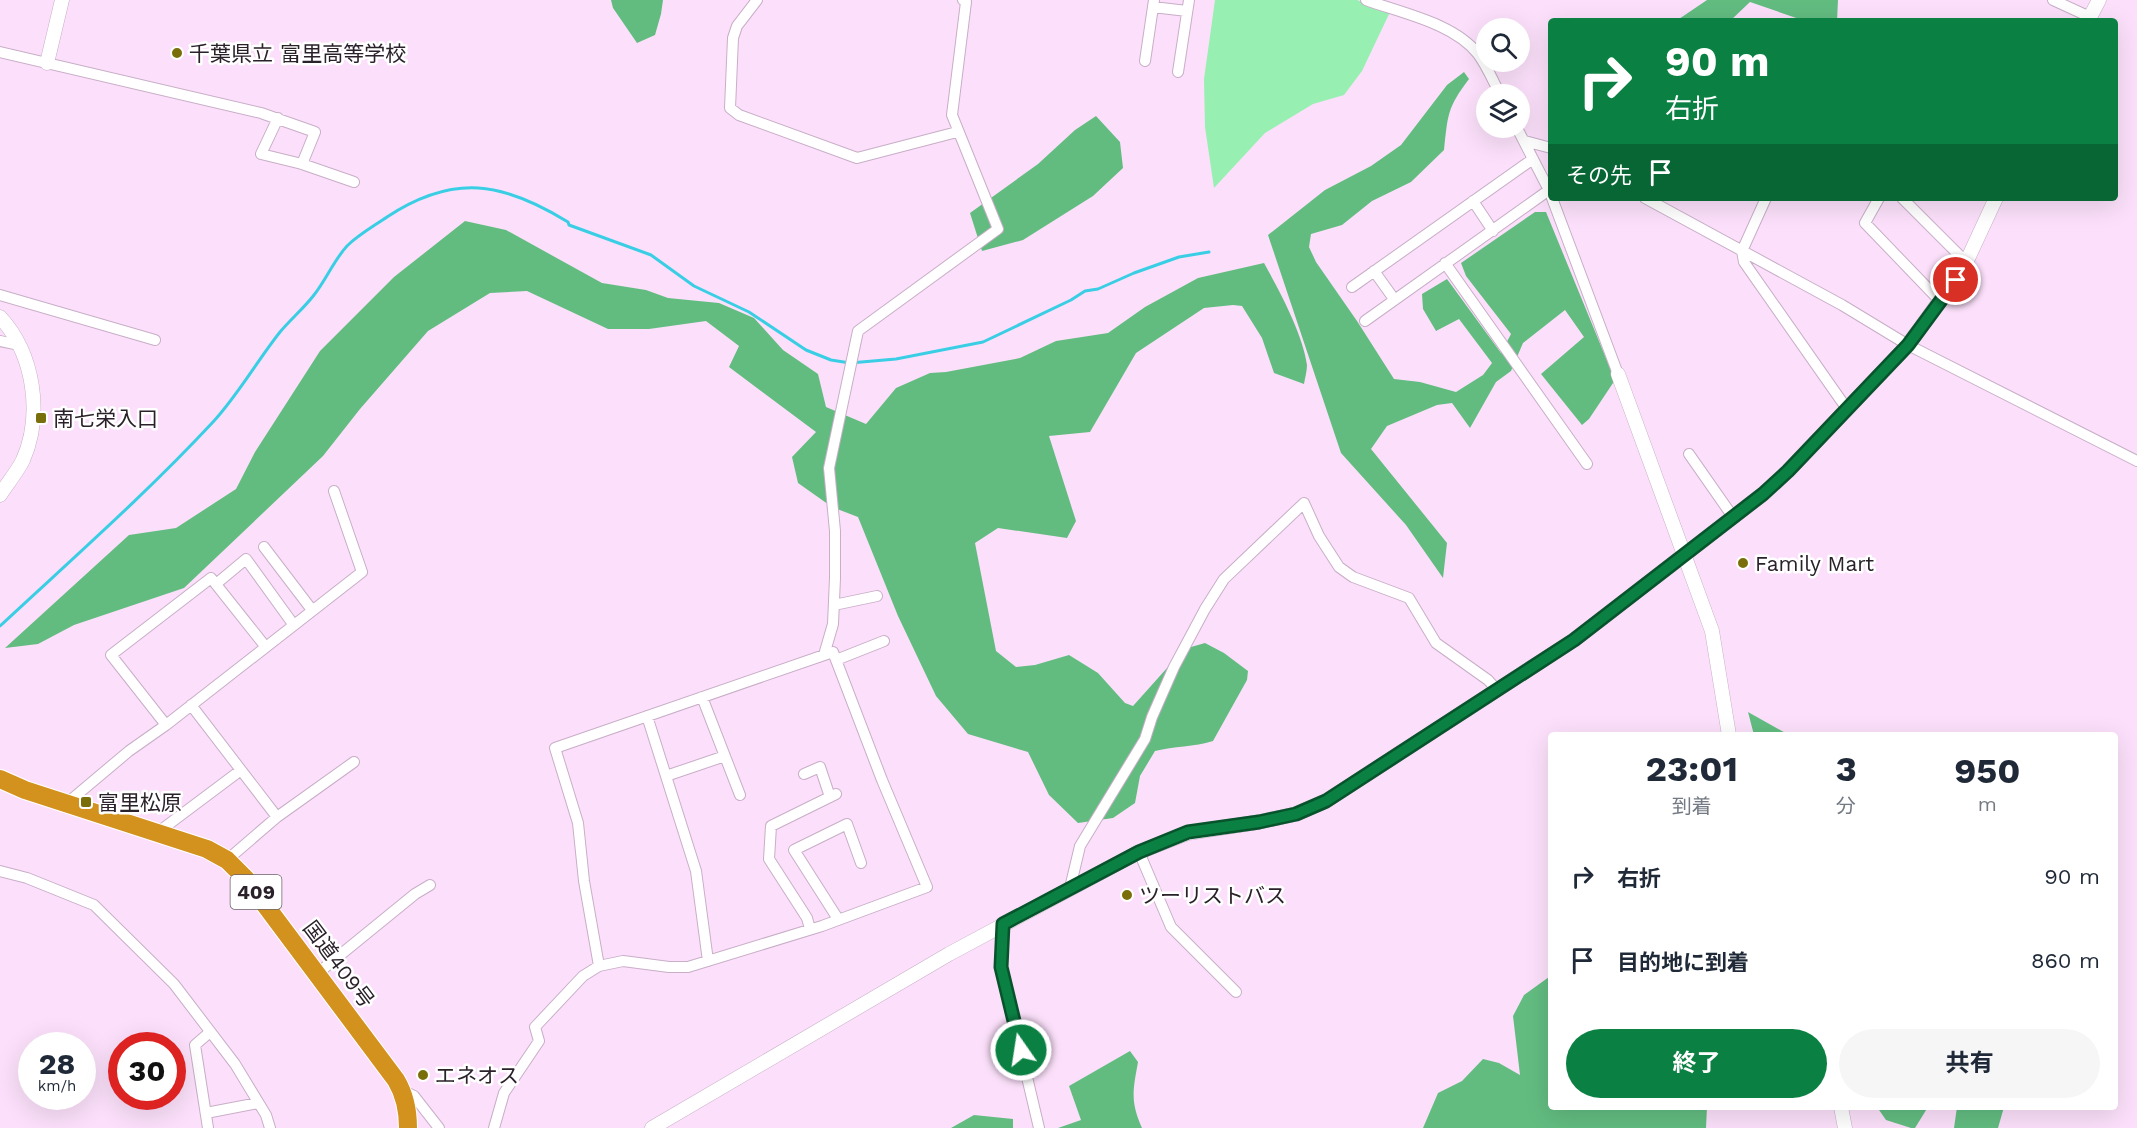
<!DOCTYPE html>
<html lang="ja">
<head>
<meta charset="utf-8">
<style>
	:root { --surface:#fff; --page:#f6f6f7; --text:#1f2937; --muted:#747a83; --accent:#0b8043 }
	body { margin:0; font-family:"Work Sans","Noto Sans JP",sans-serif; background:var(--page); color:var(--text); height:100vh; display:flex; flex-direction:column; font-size:22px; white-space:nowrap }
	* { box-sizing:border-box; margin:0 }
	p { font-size:20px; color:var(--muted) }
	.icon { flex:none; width:33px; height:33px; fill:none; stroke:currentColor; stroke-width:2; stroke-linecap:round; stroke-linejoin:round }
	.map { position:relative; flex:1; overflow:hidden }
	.side { position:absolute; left:1548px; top:732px; width:570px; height:378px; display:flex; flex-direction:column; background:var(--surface); border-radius:6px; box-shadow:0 6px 24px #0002 }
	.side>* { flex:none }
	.top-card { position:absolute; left:1548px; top:18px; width:570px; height:183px; border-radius:6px; box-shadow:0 6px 24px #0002; background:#0b8043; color:#fff; overflow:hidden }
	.buttons { position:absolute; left:1476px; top:18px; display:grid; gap:12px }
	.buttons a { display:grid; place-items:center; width:54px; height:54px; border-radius:50%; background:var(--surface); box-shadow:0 6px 24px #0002; font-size:30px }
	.speed { position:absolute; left:18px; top:1032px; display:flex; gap:12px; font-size:30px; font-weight:700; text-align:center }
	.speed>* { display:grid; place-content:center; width:78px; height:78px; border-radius:50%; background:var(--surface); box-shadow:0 6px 24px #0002; line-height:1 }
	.speed small { font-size:15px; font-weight:400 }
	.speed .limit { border:9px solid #d22; background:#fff; color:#111 }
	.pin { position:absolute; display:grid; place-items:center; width:51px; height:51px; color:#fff; margin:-26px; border:3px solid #fff; border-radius:50%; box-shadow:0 2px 6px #0007 }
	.me { position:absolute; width:66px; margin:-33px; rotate:347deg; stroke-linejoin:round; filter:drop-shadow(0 0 4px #0008) }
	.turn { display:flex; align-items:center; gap:21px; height:126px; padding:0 18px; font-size:27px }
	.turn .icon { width:78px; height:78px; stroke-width:2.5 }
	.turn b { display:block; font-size:42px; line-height:51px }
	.then { display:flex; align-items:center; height:57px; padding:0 18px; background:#0003; gap:12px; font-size:22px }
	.eta { display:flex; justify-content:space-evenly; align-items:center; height:102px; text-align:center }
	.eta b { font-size:36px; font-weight:700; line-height:42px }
	.button { display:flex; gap:12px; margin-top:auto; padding:12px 18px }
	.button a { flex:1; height:69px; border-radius:36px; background:var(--accent); color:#fff; font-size:24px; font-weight:700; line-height:69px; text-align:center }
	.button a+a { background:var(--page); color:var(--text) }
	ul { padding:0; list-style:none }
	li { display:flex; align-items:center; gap:18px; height:84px; padding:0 18px }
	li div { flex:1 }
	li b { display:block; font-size:22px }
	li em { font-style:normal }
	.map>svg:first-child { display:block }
</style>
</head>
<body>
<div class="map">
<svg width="2137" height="1128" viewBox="0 0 2137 1128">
	<rect width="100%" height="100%" fill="#fce0fb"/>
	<path fill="#98efb2" d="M1215,0H1357L1390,12L1362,71L1344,95L1313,104L1265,133L1214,188L1205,127L1204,79Z"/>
	<path fill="#62bc80" d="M611,0H663L661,14L655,35L637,43L613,8Z
		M1707,0H1838L1837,21H1805L1750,2L1730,21H1676Z
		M1464,72L1469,79C1447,108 1448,115 1444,150L1411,182L1372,201L1342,225L1311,234L1309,247L1316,262L1357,321L1394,379L1420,382L1456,392L1483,375L1492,363L1459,319L1436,331L1423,309L1422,294L1447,279L1501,353L1511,334L1466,276L1461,263L1535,212H1546L1615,380L1589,419L1582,425L1541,374L1584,337L1565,310L1523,343L1511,371L1496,382L1470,428L1452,403L1437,405L1387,426L1371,449L1447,543L1443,578L1406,525L1341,453L1268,235L1325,190L1371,166L1401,145L1447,85Z
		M1096,116L1120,142L1123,168L1093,196L1023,240L982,251L970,213L1038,164L1075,130Z
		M465,221L506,230L602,283L646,290L668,298L719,303L754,318L783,350L818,374L826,407L866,424L896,388L930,373L946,372L1020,358L1056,341L1108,333L1145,307L1198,278L1264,263C1279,290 1303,334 1307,365C1307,371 1305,378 1304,384L1274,373L1262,338L1242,306L1233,305L1204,308L1136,353L1090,432L1049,436L1076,521L1067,538L998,528L975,543L996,651L1016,667L1035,665L1069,655L1098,673L1125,703L1133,706L1184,649L1205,643L1224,653L1248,671L1247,680L1213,741C1194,747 1174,746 1155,751L1140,776L1135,803L1113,818L1078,823L1049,795L1028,752L968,734L936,696L898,616L858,517L832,507L798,483L792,457L816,432L729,367L739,346L706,321L649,329H608L527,291L490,293L428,331L360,409L323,456L184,588L74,625L38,644L5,648L129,535L176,528L236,489L255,452L320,351L394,277Z
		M1748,712L1789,735H1754Z
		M1549,977H1551V1107H1707L1706,1128H1423L1438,1093L1462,1081L1483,1059L1499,1063L1520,1075L1513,1016L1524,995Z
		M1130,1051L1138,1062C1133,1090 1130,1101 1142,1128H1058L1081,1120L1069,1086Z
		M1877,1107H1928L1915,1128H1911L1886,1120Z
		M1957,1107H2004L1998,1128H1954Z
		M974,1115L1013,1119V1128H951Z"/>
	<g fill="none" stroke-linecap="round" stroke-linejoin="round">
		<path stroke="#3acee5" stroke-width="3" d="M0,626C72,559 146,494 213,422C238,395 257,361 280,332C291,319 304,308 314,295C326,280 334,260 347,246C358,235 374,226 387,217C454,173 503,182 568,222L569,225L651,255L694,286L749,312L806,350L831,360L850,363L896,359L983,342L1071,300L1085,291L1098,289L1134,273L1179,257L1209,252"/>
		<g stroke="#c8aec7" stroke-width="12">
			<path id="street" d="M757,0L737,26L733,38L730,108L739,115L857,158L957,132
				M1366,0C1401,13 1454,23 1478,54C1487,66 1493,81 1500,94
				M2053,0L2090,17
				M1153,7L1187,11
				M0,52L261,113L315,132L302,164
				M1145,61L1154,0
				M1178,72L1189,0
				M278,118L261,154L302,164L354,182
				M1517,128L1551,194
				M1525,141L1551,148
				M1552,198L1618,374
				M1645,198L1842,305L1908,345L2137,461
				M1766,198L1742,251L1744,262L1847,409
				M1879,198L1865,223L1941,302
				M1902,198L1966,262
				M1473,201L1493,231
				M1445,263L1587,464
				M1374,271L1394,299
				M1352,287L1533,159
				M0,295L155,340
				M1365,321L1549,190
				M0,341L19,345
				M1689,454L1733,517
				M264,547L312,610
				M216,584L246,559L293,624
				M834,605L877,596
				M824,655L833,624L835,578V531L829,468L858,331L998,229L952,115L966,2L963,0
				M836,660L884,641
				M702,697L740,795
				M191,705L277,817
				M647,716L696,871L708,961
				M166,725L111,655L211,578L265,646
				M804,774L820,767L830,797
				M666,776L725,756
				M66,804L129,751L166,725L362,572L334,491
				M157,833L241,770
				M1139,852L1171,927L1236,992
				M227,860L277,817L354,762
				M0,871L27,878L94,905L174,984L235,1064L266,1115L270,1128
				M1070,888L1080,846L1145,739L1152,717L1174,667L1205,609L1224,579L1304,503L1319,536L1339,567L1353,577L1409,598L1436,643L1488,680L1497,690
				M838,919L794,850L847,824L861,863
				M1003,924L1001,967L1039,1128
				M810,929L807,918L769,859L771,826L836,794
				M318,973L415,894L430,885
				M402,1090L414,1096L439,1128
				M206,1113L258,1103
				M208,1128L195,1045L210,1032
				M494,1128L504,1093L539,1041L535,1027L583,976L599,966L623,961L669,967H688L822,926L927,887L882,780L833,652L555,748L578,823L584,881L599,966"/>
		</g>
		<g stroke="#c8aec7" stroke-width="15">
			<path id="secondary" d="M2088,21L2099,0
				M47,63L62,0
				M0,317C34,354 43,414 23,460C17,472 7,484 0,495
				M1618,374L1712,631L1729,735
				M1841,1107L1845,1128
				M652,1128L949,954L1139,852L1188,833L1259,822L1296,814L1326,801L1574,640L1763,494L1788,471L1908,345L1964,267L1996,198"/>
		</g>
		<g stroke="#fff" stroke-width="20">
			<path id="highway" d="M0,779L25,790L207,849L227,860L245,878L396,1080C405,1095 408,1110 408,1128"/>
		</g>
		<use href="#street" stroke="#fff" stroke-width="10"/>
		<use href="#secondary" stroke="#fff" stroke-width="14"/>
		<use href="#highway" stroke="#d3911e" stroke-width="18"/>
	</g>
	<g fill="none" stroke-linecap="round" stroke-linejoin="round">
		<g stroke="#07532c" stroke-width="15">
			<path id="route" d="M1021,1050L1001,967L1003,924L1139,852L1188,832L1259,822L1296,814L1326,801L1574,640L1763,494L1788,471L1908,345L1956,280"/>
		</g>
		<use href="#route" stroke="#0b8043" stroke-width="10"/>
	</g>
	<g fill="#7a6e0b" stroke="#fff" stroke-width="2">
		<circle cx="177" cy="53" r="6"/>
		<rect x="35" y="412" width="12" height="12" rx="3"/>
		<circle cx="1743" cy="563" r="6"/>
		<rect x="80" y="796" width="12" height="12" rx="3"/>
		<circle cx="1127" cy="895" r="6"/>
		<circle cx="423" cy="1075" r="6"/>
	</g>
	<g text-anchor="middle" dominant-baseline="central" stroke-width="5" stroke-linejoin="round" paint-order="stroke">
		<rect fill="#fff" stroke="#6b646a" stroke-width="1.5" x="230.5" y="875" width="51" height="34" rx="4.5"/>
		<g font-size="20" font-weight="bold" fill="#2b212a">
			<text x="256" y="892">409</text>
		</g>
		<g font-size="21" fill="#2b212a" stroke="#fff" text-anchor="start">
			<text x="189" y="53">千葉県立 富里高等学校</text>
			<text x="53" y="418">南七栄入口</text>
			<text x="1755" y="563">Family Mart</text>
			<text x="98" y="802">富里松原</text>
			<text x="1139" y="895">ツーリストバス</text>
			<text x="435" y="1075">エネオス</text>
		</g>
		<g font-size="21" fill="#2b212a" stroke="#fff">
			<text transform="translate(339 964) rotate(53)">国道409号</text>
		</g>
	</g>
</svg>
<div class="buttons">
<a><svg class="icon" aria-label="search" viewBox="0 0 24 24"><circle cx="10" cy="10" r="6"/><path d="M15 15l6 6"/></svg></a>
<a><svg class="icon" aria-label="layers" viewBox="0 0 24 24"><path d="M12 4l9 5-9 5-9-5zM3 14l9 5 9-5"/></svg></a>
</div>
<div class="speed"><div>28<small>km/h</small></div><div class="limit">30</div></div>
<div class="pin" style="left:1956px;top:280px;background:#d93025"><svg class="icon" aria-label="arrive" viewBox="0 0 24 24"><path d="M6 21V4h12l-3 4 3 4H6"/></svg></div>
<svg class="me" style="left:1021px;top:1050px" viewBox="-20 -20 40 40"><circle r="17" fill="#0b8043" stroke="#fff" stroke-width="3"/><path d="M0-11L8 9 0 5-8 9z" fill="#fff"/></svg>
<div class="top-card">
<div class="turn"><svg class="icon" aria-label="right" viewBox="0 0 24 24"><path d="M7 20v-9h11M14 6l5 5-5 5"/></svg><div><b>90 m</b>右折</div></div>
<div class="then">その先<svg class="icon" aria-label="arrive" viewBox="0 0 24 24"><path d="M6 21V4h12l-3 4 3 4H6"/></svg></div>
</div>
<section class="side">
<div class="eta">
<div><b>23:01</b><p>到着</p></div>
<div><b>3</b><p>分</p></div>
<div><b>950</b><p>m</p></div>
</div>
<ul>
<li><svg class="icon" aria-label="right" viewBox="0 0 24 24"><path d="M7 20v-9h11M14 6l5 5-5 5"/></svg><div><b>右折</b></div><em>90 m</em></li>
<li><svg class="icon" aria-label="arrive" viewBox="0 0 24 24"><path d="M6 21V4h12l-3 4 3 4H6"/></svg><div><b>目的地に到着</b></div><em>860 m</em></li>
</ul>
<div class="button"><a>終了</a><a>共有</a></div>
</section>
</div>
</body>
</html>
